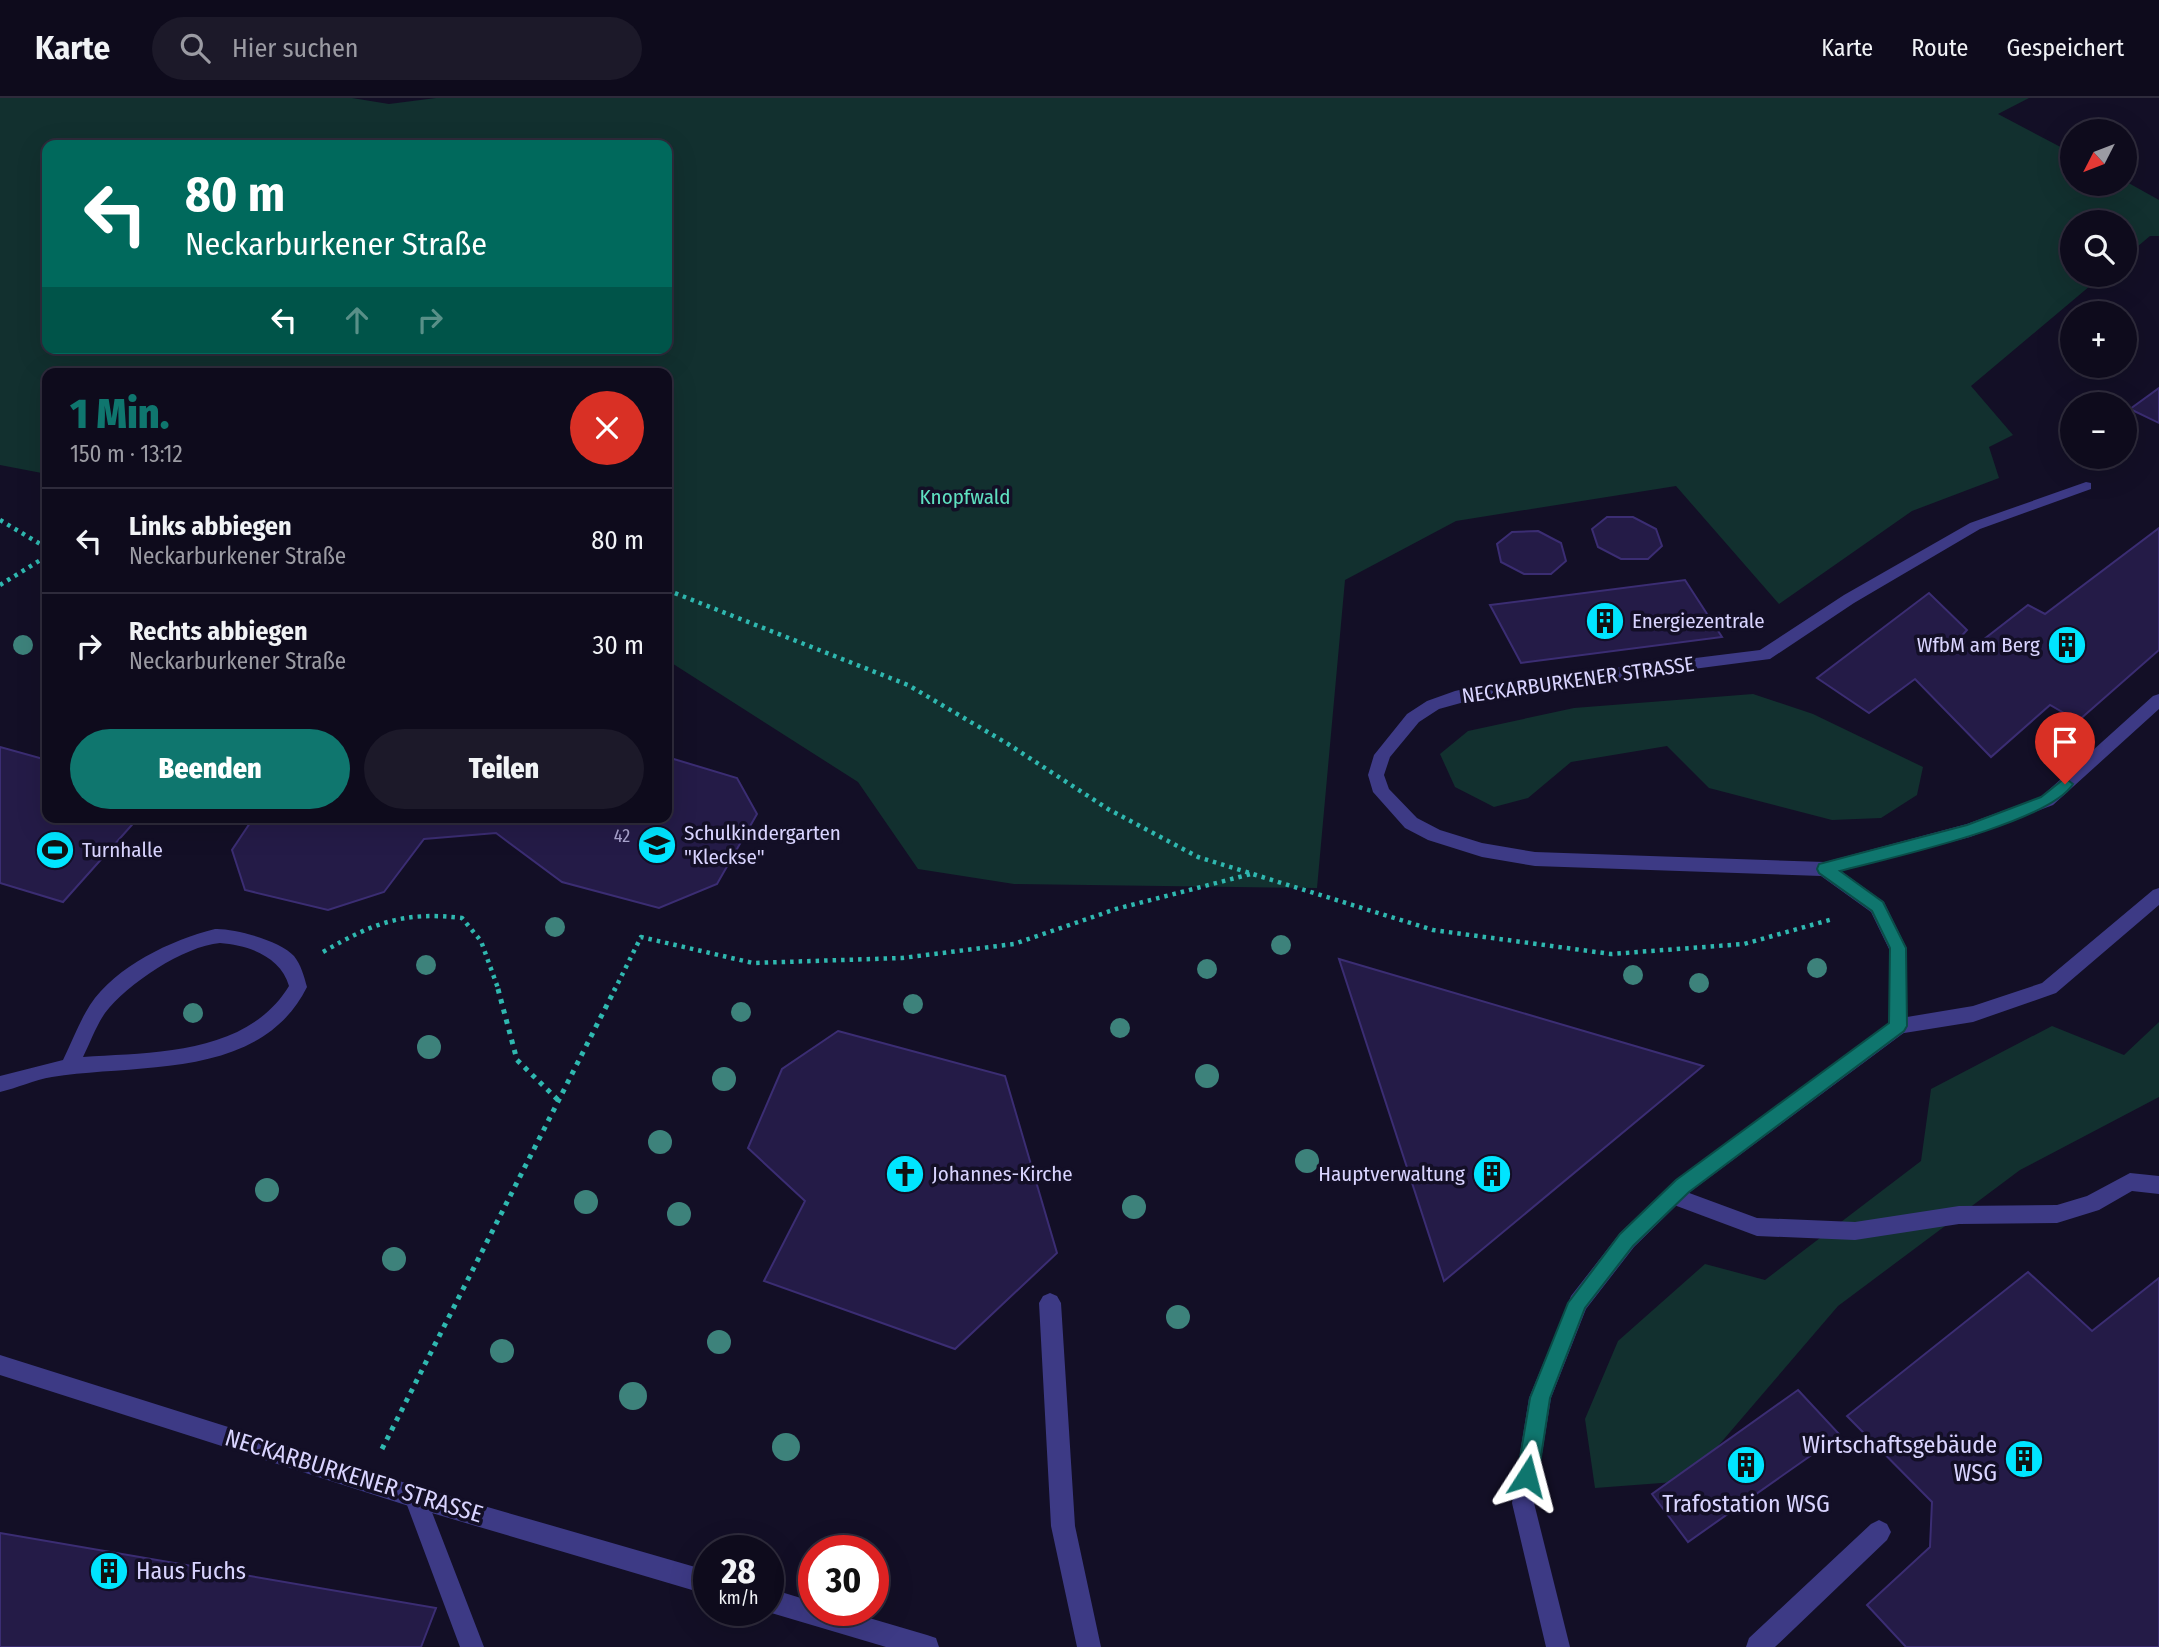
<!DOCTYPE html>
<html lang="de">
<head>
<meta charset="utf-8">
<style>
	:root { --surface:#0e0b1c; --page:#1c1929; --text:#f1f3f6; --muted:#9b9ba3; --line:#2e2b3b; --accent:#0f766e }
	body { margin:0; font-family:"Fira Sans Condensed",sans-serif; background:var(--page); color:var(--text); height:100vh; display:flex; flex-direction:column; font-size:26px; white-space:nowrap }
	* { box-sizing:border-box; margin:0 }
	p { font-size:23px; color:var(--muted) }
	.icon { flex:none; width:38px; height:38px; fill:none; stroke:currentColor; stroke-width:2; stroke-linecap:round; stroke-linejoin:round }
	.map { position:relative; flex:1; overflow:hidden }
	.details { position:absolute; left:42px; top:270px; width:630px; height:455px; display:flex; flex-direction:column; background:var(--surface); border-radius:14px; box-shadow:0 7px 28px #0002,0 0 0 2px var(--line) }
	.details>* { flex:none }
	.hud { position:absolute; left:42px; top:42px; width:630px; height:214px; border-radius:14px; box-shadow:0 7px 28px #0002,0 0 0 2px var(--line); background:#00695c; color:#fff; overflow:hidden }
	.needle { width:46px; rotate:228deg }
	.controls { position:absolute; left:2060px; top:21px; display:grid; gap:14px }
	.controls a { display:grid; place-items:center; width:77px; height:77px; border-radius:50%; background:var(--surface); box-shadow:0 7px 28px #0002,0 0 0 2px var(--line); font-size:35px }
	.speed { position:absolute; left:693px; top:1437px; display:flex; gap:14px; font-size:35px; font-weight:700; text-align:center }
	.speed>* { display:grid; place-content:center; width:91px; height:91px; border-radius:50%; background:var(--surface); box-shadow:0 7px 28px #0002,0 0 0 2px var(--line); line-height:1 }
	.speed small { font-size:18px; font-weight:400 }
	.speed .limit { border:10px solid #d22; background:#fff; color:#111 }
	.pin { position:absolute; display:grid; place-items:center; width:60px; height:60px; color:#fff; margin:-72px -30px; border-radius:50% 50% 50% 0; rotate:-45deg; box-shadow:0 0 7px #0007 }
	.pin .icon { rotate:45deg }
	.me { position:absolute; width:77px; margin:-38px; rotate:9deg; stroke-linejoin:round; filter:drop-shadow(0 0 5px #0008) }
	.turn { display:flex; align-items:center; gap:24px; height:147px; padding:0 28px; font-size:32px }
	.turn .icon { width:91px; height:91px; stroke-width:2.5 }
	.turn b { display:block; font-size:49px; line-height:60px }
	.lanes { display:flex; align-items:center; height:66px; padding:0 28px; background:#0003; justify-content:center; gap:35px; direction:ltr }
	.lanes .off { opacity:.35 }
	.round { display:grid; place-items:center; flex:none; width:74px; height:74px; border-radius:37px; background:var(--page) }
	.summary { display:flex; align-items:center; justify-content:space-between; height:119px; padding:0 28px }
	h1 { font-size:42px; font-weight:800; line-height:52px; color:var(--accent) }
	.primary-button { display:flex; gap:14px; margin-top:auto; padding:14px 28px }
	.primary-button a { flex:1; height:80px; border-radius:42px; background:var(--accent); color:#fff; font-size:28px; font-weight:800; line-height:80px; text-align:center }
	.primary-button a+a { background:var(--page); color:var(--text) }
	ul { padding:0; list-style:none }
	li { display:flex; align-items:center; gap:21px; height:105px; padding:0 28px; border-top:2px solid var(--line) }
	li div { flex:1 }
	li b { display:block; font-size:26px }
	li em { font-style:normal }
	header { display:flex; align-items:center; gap:42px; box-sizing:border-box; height:98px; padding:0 35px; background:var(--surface); border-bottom:2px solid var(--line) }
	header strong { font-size:33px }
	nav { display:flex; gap:38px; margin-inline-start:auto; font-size:24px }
	.search { width:490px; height:63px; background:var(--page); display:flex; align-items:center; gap:18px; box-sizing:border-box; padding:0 24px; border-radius:38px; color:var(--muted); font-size:26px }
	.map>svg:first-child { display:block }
</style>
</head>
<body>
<header>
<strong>Karte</strong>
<div class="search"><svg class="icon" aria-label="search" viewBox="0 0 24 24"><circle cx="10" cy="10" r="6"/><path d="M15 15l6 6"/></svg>Hier suchen</div>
<nav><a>Karte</a><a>Route</a><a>Gespeichert</a></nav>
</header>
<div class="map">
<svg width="2159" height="1549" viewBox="0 0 2159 1549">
	<rect width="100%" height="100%" fill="#130f26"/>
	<path fill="#12302f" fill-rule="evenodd" d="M0,0H352L389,6L436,0H2029L1998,16L2072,55V86H2124L2125,83L2159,102V138H2150L2125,159L2124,124H2072V177H2103L1971,288L2013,337L1989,349L1999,380L1912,413L1779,506L1676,388L1456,423L1345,482L1317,790L1014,786L918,771L858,684L667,562V275H47V376L0,367ZM667,47V250H47V47Z
		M1753,596L1813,616L1923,669L1917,697L1881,720L1832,722L1709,690L1667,648L1571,664L1528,700L1494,709L1455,689L1440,656L1468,633L1574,610Z
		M2159,924V999L2020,1072L1838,1208L1688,1383L1595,1390L1585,1321L1618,1243L1705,1166L1765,1182L1921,1063L1931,991L2052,928L2124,957Z"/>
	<path fill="#241b47" stroke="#3b2d73" stroke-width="2" d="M2159,290V325L2130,311Z
		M1607,419H1633L1656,431L1662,448L1648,461H1621L1598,449L1592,431Z
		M2159,430V552L2078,623L2050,607L1991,659L1915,581L1869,615L1817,580L1929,495L1967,532L1957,543L1970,552L2028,507L2045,516Z
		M1538,433L1561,445L1566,463L1551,476H1524L1501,464L1497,446L1512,434Z
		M1685,482L1722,539L1521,565L1490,507Z
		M0,649L47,662V719H139L63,804L0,785Z
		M667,659L737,680L757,716L717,786L659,810L562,784L496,735L424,741L384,794L328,812L245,792L232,752L254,719H667Z
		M1339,861L1703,968L1444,1183Z
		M838,933L1005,978L1057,1155L955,1251L764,1183L805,1103L748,1050L782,971Z
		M2028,1174L2092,1233L2159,1180V1549H1906L1867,1507L1930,1449L1932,1404L1847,1318Z
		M1798,1292L1840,1337L1688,1444L1652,1396Z
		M0,1435L436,1510L421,1549H0Z"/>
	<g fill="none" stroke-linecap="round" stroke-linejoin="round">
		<path stroke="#2fb8b0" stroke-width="4.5" stroke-dasharray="3.5 5" stroke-linecap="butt" d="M0,422L47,450
			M0,487L47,458
			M667,492L908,587L1008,646L1108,711L1198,759L1433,832L1611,856L1744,846L1833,821
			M323,854C373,825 404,813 462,820L481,843L499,893
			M614,893L641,839L753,865L902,860L1014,846L1116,811L1251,776"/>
		<path stroke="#2fb8b0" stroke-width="5" stroke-dasharray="4.5 6" stroke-linecap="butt" d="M498,891L517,962L558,1002
			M382,1351L615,891"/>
		<path fill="#3d3a85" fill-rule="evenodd" d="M2086,384L2091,385V391L1980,431L1854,505L1770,561L1486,598L1439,611L1419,624L1390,659L1384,677L1389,691L1417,720L1440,732L1482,745L1535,754L1825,764L1967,726L2041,699L2153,598L2159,596V611L2053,707L1970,739L1841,773L1884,804L1907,851V919L1973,908L2042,885L2153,792L2159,790V807L2056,895L1973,924L1898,936L1891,934L1889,928V851L1871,814L1821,778L1535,768L1482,759L1428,742L1405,730L1373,694L1368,677L1374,657L1407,616L1427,603L1455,593L1486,586L1760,552L1844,497L1970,425Z
			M2130,1075L2159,1078V1096L2132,1093L2099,1112L2057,1125L1959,1126L1855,1142L1757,1138L1666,1104L1663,1098L1666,1092L1673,1089L1757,1120L1855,1124L1959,1108L2057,1107L2087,1098Z
			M1050,1195L1057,1198L1061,1205L1075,1428L1101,1549H1077L1051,1428L1039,1205L1043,1198Z
			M415,1388L423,1391L484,1549H460L404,1399L407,1391Z"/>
		<path fill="#3d3a85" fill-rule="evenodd" d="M215,831C234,830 281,843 294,858C301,867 304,878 307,889C260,983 138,965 52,979C34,982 17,990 0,994V978L63,962C72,944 79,924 90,907C116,868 171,842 215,831ZM220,845C249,847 281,859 289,888C247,957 153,954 83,959C90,945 96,928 105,915C127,886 184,848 220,845Z
			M1898,920L1905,922L1907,928L1905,934L1690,1094L1634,1149L1586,1211L1551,1300L1534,1405L1570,1549H1546L1512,1405L1529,1300L1571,1198L1620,1135L1676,1082Z
			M0,1257L415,1388L709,1473V1497L415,1410L0,1277Z
			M1879,1422L1887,1426L1891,1434L1887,1442L1775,1549H1746L1749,1540L1871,1426Z
			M768,1490L814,1504V1512H842L927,1537L936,1540L939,1549H886L768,1514L764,1512H768Z"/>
	</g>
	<g fill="#3d827b">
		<circle cx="23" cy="547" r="10"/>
		<circle cx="555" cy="829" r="10"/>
		<circle cx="1281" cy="847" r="10"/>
		<circle cx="426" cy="867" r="10"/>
		<circle cx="1817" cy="870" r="10"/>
		<circle cx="1207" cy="871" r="10"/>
		<circle cx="1633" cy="877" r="10"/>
		<circle cx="1699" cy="885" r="10"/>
		<circle cx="913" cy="906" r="10"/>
		<circle cx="741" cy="914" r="10"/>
		<circle cx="193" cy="915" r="10"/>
		<circle cx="1120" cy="930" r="10"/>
		<circle cx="429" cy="949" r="12"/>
		<circle cx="1207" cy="978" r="12"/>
		<circle cx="724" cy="981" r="12"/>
		<circle cx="660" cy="1044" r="12"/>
		<circle cx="1307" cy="1063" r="12"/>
		<circle cx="267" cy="1092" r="12"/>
		<circle cx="586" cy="1104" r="12"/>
		<circle cx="1134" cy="1109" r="12"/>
		<circle cx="679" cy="1116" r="12"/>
		<circle cx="394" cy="1161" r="12"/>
		<circle cx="1178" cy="1219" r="12"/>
		<circle cx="719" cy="1244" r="12"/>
		<circle cx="502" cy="1253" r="12"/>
		<circle cx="633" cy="1298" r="14"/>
		<circle cx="786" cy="1349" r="14"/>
	</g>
	<path fill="#0f766e" stroke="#0a4d48" stroke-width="2" d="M2065,680L2073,686C2049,725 1889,760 1840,773L1883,804L1906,850L1907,928L1904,933L1689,1094L1633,1148L1585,1210L1550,1300L1538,1378L1535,1386L1527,1389L1520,1386L1517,1378L1530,1300L1568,1205L1620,1136L1676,1082L1889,925L1890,850L1872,813L1819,775L1817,771L1819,766L1967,727L2041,699Z"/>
	<defs>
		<g id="building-disc" transform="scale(2.0125)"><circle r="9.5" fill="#00e5ff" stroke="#130f26"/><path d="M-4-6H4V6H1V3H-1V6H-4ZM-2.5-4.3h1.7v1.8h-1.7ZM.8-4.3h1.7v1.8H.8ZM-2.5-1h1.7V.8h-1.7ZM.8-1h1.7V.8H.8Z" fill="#111"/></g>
		<g id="school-disc" transform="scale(2.0125)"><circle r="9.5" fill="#00e5ff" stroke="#130f26"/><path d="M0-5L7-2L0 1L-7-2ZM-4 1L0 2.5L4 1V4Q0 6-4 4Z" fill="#111"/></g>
		<g id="stadium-disc" transform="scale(2.0125)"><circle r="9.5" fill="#00e5ff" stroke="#130f26"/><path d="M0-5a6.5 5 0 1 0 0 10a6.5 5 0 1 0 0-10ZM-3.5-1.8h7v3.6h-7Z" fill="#111"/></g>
		<g id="church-disc" transform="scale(2.0125)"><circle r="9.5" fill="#00e5ff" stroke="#130f26"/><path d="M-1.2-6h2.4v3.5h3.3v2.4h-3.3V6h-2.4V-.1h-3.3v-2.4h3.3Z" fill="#111"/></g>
	</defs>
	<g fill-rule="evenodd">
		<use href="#building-disc" x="1605" y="523"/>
		<use href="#building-disc" x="2067" y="547"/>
		<use href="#school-disc" x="657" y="747"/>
		<use href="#stadium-disc" x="55" y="752"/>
		<use href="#church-disc" x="905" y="1076"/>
		<use href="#building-disc" x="1492" y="1076"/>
		<use href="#building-disc" x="2024" y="1361"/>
		<use href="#building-disc" x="1746" y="1367"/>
		<use href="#building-disc" x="109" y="1473"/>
	</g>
	<g text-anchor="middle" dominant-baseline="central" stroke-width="7" stroke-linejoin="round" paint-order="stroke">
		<g font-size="18" fill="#aca6d1">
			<text x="622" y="738">42</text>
		</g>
		<g font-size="21" fill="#5fe0c0" stroke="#130f26">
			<text x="965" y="399">Knopfwald</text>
		</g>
		<g font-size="21" fill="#d9d4ff" stroke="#130f26" text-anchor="start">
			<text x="1632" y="523">Energiezentrale</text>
			<text x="2040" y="547" text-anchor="end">WfbM am Berg</text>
			<text x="684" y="735">Schulkindergarten<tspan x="684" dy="24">"Kleckse"</tspan></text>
			<text x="82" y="752">Turnhalle</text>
			<text x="932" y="1076">Johannes-Kirche</text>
			<text x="1465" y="1076" text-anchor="end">Hauptverwaltung</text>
		</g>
		<g font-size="21" fill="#d9d4ff" stroke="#130f26">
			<text transform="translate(1578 582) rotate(-8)">NECKARBURKENER STRASSE</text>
		</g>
		<g font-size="24" fill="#d9d4ff" stroke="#130f26" text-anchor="end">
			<text x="1997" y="1347">Wirtschaftsgebäude<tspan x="1997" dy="28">WSG</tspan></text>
			<text x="1746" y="1406" text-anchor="middle">Trafostation WSG</text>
			<text x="136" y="1473" text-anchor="start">Haus Fuchs</text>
		</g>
		<g font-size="24" fill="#d9d4ff" stroke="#130f26">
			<text transform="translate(354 1378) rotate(17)">NECKARBURKENER STRASSE</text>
		</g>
	</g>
</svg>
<div class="controls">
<a><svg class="needle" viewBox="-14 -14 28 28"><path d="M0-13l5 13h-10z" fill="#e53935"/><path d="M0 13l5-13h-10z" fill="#9b9ba3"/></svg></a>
<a><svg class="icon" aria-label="search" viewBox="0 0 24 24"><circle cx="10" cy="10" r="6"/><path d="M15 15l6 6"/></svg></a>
<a>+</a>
<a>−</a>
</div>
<div class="speed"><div>28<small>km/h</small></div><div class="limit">30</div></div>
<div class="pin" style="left:2065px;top:686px;background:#d93025"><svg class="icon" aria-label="arrive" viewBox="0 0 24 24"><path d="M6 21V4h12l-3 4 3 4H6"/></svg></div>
<svg class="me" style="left:1527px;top:1378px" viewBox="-20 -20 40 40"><path d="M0-17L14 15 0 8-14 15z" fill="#0f766e" stroke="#fff" stroke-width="4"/></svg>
<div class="hud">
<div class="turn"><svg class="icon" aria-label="left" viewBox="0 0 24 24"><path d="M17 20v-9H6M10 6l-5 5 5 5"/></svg><div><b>80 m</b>Neckarburkener Straße</div></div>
<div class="lanes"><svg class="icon" aria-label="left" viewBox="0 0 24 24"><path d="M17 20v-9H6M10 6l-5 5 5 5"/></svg><svg class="icon off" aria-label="ahead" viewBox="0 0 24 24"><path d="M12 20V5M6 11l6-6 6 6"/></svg><svg class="icon off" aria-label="right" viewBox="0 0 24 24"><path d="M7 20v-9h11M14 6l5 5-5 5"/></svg></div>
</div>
<section class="details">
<div class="summary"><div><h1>1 Min.</h1><p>150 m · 13:12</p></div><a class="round" style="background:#d93025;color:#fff"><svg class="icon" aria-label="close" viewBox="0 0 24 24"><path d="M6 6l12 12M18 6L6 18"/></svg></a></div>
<ul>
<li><svg class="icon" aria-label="left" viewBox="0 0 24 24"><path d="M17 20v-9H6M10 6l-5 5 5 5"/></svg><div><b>Links abbiegen</b><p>Neckarburkener Straße</p></div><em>80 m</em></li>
<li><svg class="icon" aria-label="right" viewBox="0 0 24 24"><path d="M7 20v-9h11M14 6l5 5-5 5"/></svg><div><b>Rechts abbiegen</b><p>Neckarburkener Straße</p></div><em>30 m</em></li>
</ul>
<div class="primary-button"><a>Beenden</a><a>Teilen</a></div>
</section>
</div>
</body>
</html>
